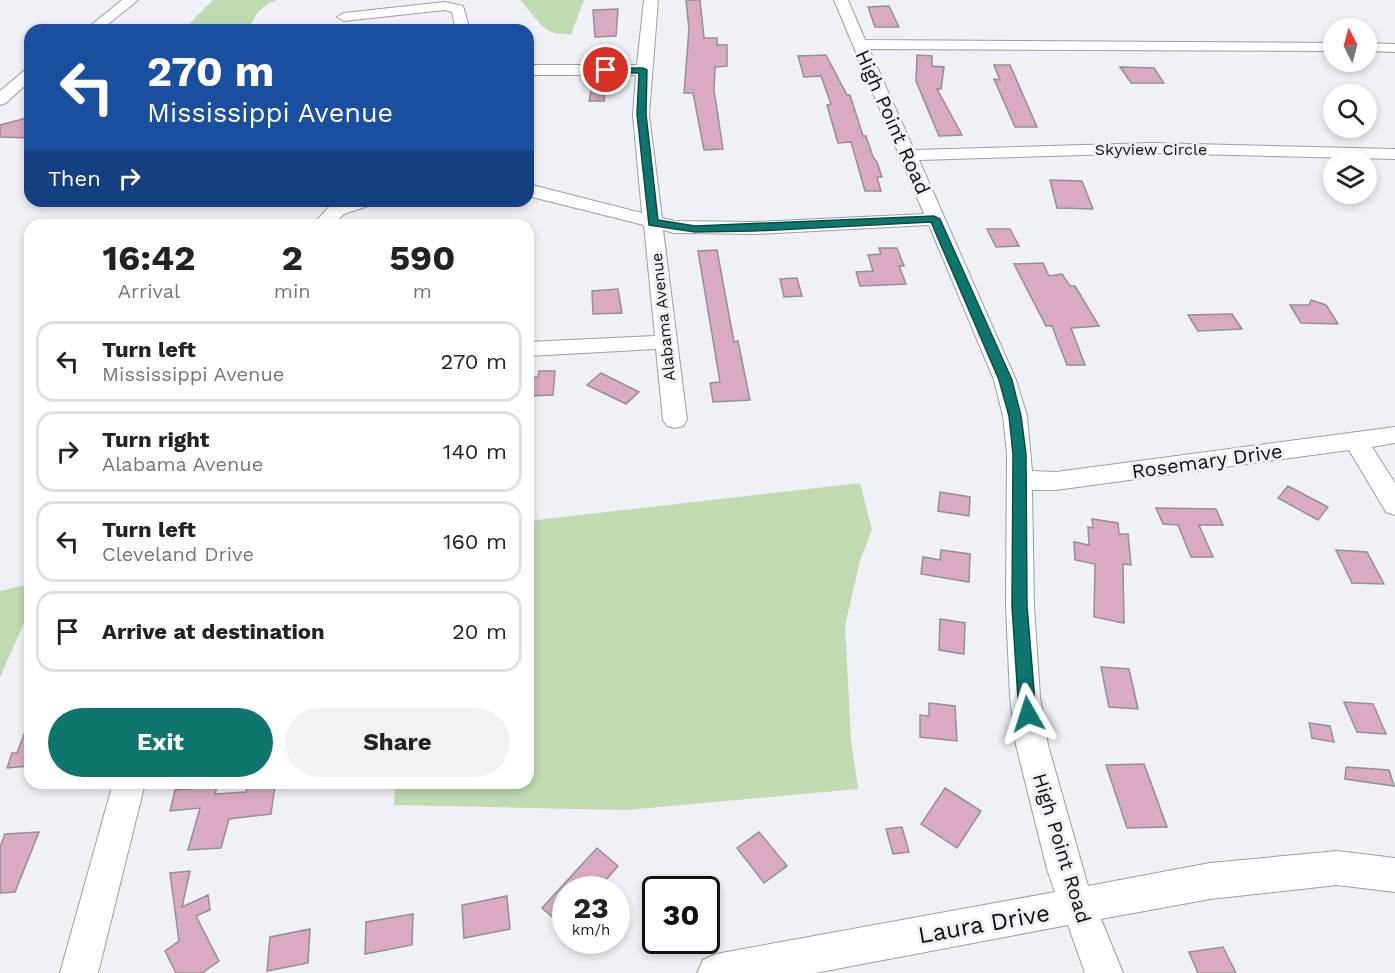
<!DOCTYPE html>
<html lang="en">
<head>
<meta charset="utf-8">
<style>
	:root { --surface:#fff; --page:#f2f2f2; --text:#222; --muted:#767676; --line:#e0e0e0; --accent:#0f766e }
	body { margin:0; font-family:"Work Sans",sans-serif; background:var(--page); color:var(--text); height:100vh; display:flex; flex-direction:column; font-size:22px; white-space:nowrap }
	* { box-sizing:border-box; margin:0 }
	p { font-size:20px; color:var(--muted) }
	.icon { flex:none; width:33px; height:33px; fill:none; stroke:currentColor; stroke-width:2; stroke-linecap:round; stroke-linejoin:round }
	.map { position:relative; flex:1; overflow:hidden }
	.drawer { position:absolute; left:24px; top:219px; width:510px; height:570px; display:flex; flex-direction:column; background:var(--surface); border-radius:18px; box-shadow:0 3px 9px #0003 }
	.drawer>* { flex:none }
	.guide { position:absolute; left:24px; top:24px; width:510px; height:183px; border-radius:18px; box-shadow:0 3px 9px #0003; background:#1a4fa0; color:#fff; overflow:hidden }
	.needle { width:39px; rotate:354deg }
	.buttons { position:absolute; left:1323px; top:18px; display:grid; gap:12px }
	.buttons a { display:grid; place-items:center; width:54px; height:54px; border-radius:50%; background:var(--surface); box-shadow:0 3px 9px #0003; font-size:30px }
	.speed { position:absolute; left:552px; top:876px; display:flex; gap:12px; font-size:30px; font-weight:700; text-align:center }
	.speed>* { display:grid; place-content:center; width:78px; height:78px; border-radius:50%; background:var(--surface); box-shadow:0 3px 9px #0003; line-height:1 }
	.speed small { font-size:15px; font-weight:400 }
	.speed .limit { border:3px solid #111; border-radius:9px; background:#fff; color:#111 }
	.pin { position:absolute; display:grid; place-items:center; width:51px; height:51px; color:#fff; margin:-26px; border:3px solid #fff; border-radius:50%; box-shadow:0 2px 6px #0007 }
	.me { position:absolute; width:66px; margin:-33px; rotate:354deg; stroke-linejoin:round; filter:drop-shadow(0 0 4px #0008) }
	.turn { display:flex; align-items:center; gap:21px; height:126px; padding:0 24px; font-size:27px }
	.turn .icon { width:78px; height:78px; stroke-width:2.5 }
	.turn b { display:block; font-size:42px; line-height:51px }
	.then { display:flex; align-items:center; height:57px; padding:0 24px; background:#0003; gap:12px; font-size:22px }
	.eta { display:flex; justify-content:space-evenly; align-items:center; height:102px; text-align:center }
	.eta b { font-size:36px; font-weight:700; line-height:42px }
	.primary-button { display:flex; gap:12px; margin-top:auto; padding:12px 24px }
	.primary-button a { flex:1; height:69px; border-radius:36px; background:var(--accent); color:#fff; font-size:24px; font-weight:700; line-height:69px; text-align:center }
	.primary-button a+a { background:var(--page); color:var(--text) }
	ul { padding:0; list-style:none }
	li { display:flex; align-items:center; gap:18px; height:81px; margin:0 12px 9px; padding:0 12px; border:3px solid var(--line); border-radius:18px }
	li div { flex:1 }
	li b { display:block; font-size:22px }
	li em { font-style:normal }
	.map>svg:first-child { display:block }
</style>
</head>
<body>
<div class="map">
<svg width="1395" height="973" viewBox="0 0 1395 973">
	<rect width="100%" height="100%" fill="#f0f1f6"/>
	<path fill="#c0dab1" d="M213,0H277C263,4 253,16 249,30H183Z
		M520,0H584L571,34C542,36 539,20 520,0Z
		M860,483L872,530L860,561L845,625L851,741L858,789L627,810L394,805L395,783H528V521Z
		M30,584V610L0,677V591Z"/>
	<path fill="#d9aac2" stroke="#959093" stroke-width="1.5" d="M686,0H700L704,38H717V45H727V66L715,67L714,90L723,149L704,150L693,93H684L689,29Z
		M889,6L899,27H875L868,7Z
		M618,9L616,36L595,37L593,10Z
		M826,55L847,95H850L863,136H866L873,157L877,162L882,177H877L881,191H865L851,142L838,143L827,105L831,104L821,76L804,77L798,56Z
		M917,55L932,56V66L944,67L941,89H937L962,135L939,136L916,81Z
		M994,65H1010L1037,127H1015L994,79L1000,80Z
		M1120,67L1154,68L1164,83H1131Z
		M592,86H606L604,101H589Z
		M30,117V138L0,137V125Z
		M1050,180L1082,181L1093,209L1057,208Z
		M987,229H1010L1019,246L996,247Z
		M879,248H897L904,266H899L906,284L860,286L856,272L873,271L868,255L881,254Z
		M717,250L734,342L738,341L750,400L713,402L710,383L720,382L698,251Z
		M1043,263L1049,276L1062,274L1070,286H1075L1099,326L1071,328L1085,365H1067L1052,326H1046L1014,264Z
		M797,278L802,296L784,297L780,279Z
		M618,289L622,313L593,314L592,291Z
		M1311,300L1326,305L1338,324L1301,323L1290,305H1309Z
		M1232,314L1242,329L1198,331L1188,315Z
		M539,371H555L553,395L528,396V378L538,377Z
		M601,373L639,392L626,404L587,385Z
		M1288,486L1328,507L1318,520L1278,498Z
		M940,492L970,497L969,516L938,511Z
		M1156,508L1216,509L1223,525H1199L1213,557H1191L1178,525L1163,524Z
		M1092,519L1118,523L1119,534H1128L1131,565L1123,564L1124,623L1094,617L1095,564L1075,560L1074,542L1089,545L1088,527L1093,528Z
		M941,550L970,554L969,582L921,574L923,557L940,560Z
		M1336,550L1367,552L1384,584L1352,583Z
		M940,619L965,623L964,654L939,650Z
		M1101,667L1129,669L1138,709L1109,707Z
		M1344,702L1373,704L1386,734L1357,732Z
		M929,703L955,706L957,741L920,737V715L929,716Z
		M29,722L30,766L7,768L12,753H17Z
		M1309,723L1330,726L1334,742L1312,738Z
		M1144,764L1167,827L1127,828L1106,765Z
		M1346,767L1389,770L1394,786L1345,779Z
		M275,785L271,814L229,819L221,848L188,850L200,808L170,811L175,790L217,786L215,794L246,792L247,788Z
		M945,788L981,811L957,848L921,824Z
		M902,827L909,852L893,854L886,829Z
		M39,832L15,892L0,893V847L5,834Z
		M759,832L787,866L764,883L737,848Z
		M597,848L618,866L597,890H566V929L542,908Z
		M190,871L182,907L208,895L210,910L196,916L219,961L202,973H176L165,951L179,941L170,873Z
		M507,896L510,929L464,938L462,905Z
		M413,914L412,945L365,954L366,922Z
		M310,929L308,963L267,971L270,937Z
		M1223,947L1236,973H1198L1189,952Z"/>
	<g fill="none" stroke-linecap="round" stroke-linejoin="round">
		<g stroke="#9e9ea3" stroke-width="2">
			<path id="minor" d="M122,0H138L101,30H85Z
				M644,0H658L649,115L662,218L674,221L755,222L924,214L834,0H848L865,40L1334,43V51L869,49L914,150L1152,143L1395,149V159L1152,153L919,160L1016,380L1027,416L1032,471L1056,472L1395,427V443L1372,447L1395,483V515L1386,512L1349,450L1056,490H1032L1034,606L1040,697L1048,745L1088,886L1210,863L1337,851L1395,858V892L1337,885L1210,899L1101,919L1123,973H1085L1068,925L815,973H697L703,960L716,954L1055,892L1047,869L1016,745L1010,697L1006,606L1007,454L1003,416L994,380L929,225L755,234L674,233L663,230L687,420L683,426L675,428L667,426L663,420L656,349L528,356V342L655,336L644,225L528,196V184L642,213L633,115L636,75H528V65H637Z
				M445,2L463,6L470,30H456L452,12L445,10L344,21L337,17L344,13Z
				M1366,43L1395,44V52L1366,51Z
				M30,68V81L6,103L0,105V91L25,70Z
				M345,201H373L371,205L344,214L333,225H312L330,206Z
				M113,783H145L98,973H60Z"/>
		</g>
		<use href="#minor" fill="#fff" fill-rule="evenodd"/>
	</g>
	<path fill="#0f766e" stroke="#0a4d48" stroke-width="1.5" d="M603,68H643L647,70L646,114L658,220L695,226L934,216L940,219L1012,380L1021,416L1026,454L1027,606L1036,714L1034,720L1028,722L1022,720L1019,714L1012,606L1013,454L1009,416L999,380L931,222L755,231L695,232L649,225L637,114L639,73H606Z"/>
	<g text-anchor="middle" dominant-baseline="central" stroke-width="6" stroke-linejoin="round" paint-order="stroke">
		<g font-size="16" fill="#0f0f11" stroke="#f0f1f6">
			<text x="1151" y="149">Skyview Circle</text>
			<text transform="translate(663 317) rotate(-96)">Alabama Avenue</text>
		</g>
		<g font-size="20" fill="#0f0f11" stroke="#f0f1f6">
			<text transform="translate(893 122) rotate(66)">High Point Road</text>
			<text transform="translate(1207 461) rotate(-8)">Rosemary Drive</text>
			<text transform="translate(1062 848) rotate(73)">High Point Road</text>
		</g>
		<g font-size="24" fill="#0f0f11" stroke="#f0f1f6">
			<text transform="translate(984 924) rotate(-10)">Laura Drive</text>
		</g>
	</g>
</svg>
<div class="buttons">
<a><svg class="needle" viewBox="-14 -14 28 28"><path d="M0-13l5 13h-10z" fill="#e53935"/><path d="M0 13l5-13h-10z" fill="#767676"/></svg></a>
<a><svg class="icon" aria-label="search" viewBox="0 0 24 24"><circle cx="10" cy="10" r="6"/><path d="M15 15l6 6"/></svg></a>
<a><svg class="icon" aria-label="layers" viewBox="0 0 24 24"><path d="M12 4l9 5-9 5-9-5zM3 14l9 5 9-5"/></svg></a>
</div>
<div class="speed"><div>23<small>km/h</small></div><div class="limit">30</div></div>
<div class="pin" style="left:606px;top:70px;background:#d93025"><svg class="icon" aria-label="arrive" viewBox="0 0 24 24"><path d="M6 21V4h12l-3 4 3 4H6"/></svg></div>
<svg class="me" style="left:1028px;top:714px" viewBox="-20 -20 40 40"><path d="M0-17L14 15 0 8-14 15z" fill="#0f766e" stroke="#fff" stroke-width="4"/></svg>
<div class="guide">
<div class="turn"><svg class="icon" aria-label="left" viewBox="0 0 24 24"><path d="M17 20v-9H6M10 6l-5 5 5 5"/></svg><div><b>270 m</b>Mississippi Avenue</div></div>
<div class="then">Then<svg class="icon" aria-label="right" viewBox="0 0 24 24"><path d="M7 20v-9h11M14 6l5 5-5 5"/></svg></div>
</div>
<section class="drawer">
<div class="eta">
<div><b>16:42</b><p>Arrival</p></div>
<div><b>2</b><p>min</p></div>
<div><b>590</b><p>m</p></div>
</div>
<ul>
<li><svg class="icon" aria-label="left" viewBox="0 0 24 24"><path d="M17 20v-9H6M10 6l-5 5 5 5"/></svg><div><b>Turn left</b><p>Mississippi Avenue</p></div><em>270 m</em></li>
<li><svg class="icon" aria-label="right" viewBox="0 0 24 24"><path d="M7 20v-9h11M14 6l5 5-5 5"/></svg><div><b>Turn right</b><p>Alabama Avenue</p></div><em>140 m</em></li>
<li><svg class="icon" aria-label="left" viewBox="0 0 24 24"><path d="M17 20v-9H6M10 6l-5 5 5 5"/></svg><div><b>Turn left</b><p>Cleveland Drive</p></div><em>160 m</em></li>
<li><svg class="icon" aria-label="arrive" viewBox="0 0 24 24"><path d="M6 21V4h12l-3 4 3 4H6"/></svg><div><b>Arrive at destination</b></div><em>20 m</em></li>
</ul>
<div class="primary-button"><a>Exit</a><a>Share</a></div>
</section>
</div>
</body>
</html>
